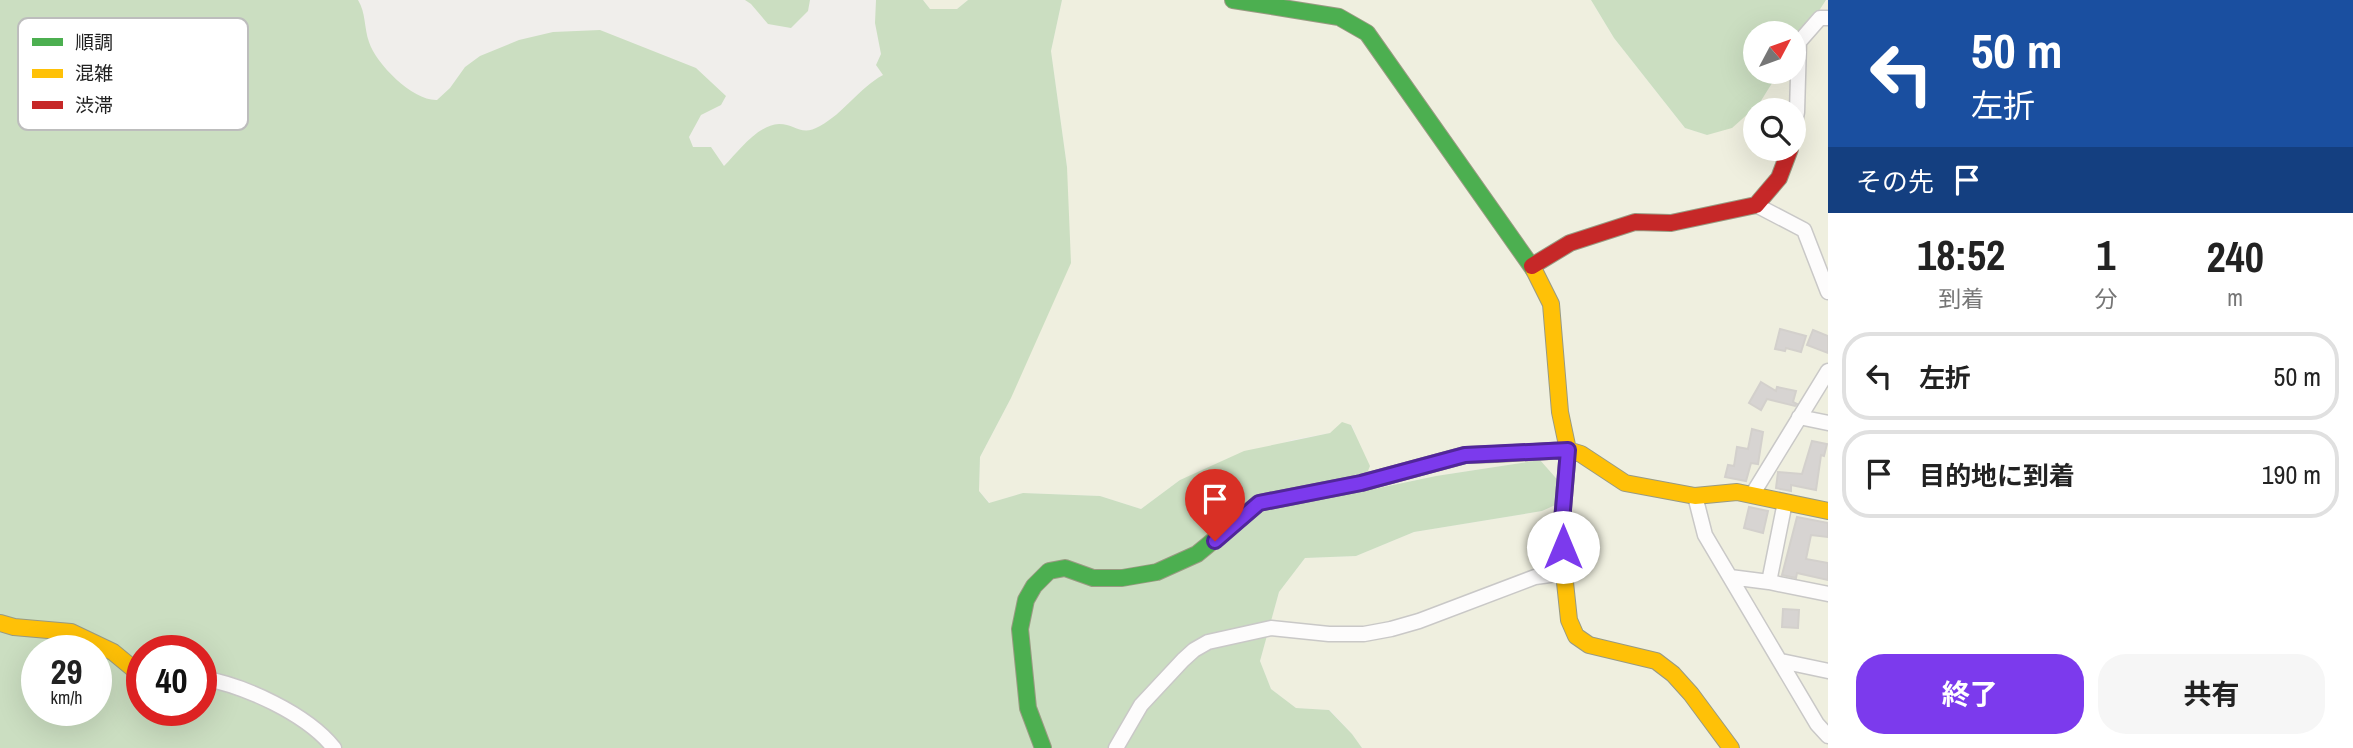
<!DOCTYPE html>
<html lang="ja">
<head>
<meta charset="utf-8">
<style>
	:root { --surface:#fff; --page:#f6f6f6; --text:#222; --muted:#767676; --line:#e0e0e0; --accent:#7c3aed }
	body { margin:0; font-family:"Archivo Narrow","Noto Sans JP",sans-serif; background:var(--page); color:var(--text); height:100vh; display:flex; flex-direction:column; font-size:26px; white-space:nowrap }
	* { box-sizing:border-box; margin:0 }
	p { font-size:23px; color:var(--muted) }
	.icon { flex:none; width:38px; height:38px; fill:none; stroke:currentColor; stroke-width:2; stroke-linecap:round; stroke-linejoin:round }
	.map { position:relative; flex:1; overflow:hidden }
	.details { display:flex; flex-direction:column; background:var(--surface); width:525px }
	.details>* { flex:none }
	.banner { background:#1a4fa0; color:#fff; overflow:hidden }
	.needle { width:46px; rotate:49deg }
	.controls { position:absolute; left:1743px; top:21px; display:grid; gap:14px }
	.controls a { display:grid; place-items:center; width:63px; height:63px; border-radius:50%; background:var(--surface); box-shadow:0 7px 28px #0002; font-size:35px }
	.speed { position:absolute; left:21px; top:635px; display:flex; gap:14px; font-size:35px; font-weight:700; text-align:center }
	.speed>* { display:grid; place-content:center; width:91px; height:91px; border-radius:50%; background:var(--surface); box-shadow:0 7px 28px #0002; line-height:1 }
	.speed small { font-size:18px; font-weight:400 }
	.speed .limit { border:10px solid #d22; background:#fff; color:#111 }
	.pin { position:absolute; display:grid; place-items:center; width:60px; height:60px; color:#fff; margin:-72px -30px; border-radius:50% 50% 50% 0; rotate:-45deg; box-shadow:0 0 7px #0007 }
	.pin .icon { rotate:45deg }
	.me { position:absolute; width:77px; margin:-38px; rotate:0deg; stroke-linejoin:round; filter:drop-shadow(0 0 5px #0008) }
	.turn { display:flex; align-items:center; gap:24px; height:147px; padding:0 28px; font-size:32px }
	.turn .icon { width:91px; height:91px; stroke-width:2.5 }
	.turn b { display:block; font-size:49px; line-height:60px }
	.then { display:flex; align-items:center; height:66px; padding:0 28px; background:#0003; gap:14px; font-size:26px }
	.eta { display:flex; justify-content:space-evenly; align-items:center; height:119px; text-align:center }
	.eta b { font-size:42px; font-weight:700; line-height:49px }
	.primary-button { display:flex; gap:14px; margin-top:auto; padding:14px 28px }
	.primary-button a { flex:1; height:80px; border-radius:28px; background:var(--accent); color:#fff; font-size:28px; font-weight:700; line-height:80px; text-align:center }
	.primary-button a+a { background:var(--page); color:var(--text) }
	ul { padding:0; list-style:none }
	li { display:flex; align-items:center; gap:21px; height:88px; margin:0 14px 10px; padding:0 14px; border:4px solid var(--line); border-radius:28px }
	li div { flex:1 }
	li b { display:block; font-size:26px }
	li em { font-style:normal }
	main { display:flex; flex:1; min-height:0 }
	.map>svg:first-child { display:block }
</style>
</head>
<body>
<main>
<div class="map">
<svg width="1828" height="748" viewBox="0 0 1828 748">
	<rect width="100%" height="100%" fill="#f0eeeb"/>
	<path fill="#efefdf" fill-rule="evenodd" d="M923,0H968L957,9H930Z
		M1062,0H1591L1614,38L1685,128L1707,135L1759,104L1779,72H1794V49L1822,4L1828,0V748H1362L1352,734L1330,710L1296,708L1271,689L1260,661L1279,592L1305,558L1356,556L1414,532L1542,511L1562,502L1540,460L1436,476L1374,489L1363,483L1357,439L1352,425L1330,433L1292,440L1180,480L1141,509L1100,496L1023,493L990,503L979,491L980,457L1011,398L1067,167L1051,51ZM1755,110H1794V149H1755Z"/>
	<path fill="#cbdec1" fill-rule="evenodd" d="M0,0H358C366,13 364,28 369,42C376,64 413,101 437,100L450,88L465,67L480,56L519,40L553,32L600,30L696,68L726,96L721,105L701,115L689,137L693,147H711L724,166C738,152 757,125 779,124C796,124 801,137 820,126C844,113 859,88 883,75L876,65L881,54L875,23L876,0H923L930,9H957L968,0H1062L1051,51L1067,167L1071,263L1011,398L980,457L979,491L989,503L1023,493L1100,496L1141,509L1180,480L1244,451L1330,433L1342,422L1351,425L1370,466L1363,483L1374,489L1436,476L1540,460L1562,485V502L1542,511L1414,532L1356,556L1305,558L1279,592L1260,661L1271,689L1296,708L1329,710L1352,734L1362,748H0ZM37,651H96V710H37ZM142,651H201V710H142Z
		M745,0H810L808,11L791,28L768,24L751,4Z
		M1591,0H1826L1794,49V33H1755V72H1779L1759,104L1732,128L1707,135L1685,128L1614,38Z"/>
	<path fill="#d7d4d2" stroke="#d3d0cc" stroke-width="2" d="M1780,329L1806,336L1801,352L1786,348L1785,351L1775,349Z
		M1813,330L1828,336V353L1807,345Z
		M1761,382L1776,391L1777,387L1796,391L1793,402L1797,404L1795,406L1767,399L1761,410L1749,403Z
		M1752,429L1763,432L1758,464L1751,463L1746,481L1725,477L1728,465L1734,466L1737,447L1748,449Z
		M1812,441L1827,444L1824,456L1821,455L1816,490L1791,485V491L1776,488L1778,472L1802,474Z
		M1749,507L1768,511L1763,533L1744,528Z
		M1797,517L1828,523V537L1811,535L1806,559L1828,563V580L1797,573L1796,578L1782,575Z
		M1783,609L1799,610L1798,628L1782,627Z"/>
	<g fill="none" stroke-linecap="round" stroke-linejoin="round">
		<g stroke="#c9c8c7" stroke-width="17">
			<path id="street" d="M1794,128L1797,112L1799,42L1820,18H1828
				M1756,205L1804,230L1828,292
				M1799,417L1828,423
				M1752,495L1828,371
				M1695,496L1705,535L1817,724L1828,736
				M1730,577L1769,582L1828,594
				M1769,582L1785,502
				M1781,661L1828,671
				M201,678C244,685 307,714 334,748
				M1116,748L1141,705L1183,660L1194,650L1208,642L1271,628L1329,634H1364L1391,629L1419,621L1535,577L1564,573"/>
		</g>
		<g stroke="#999a82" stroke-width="18">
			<path id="fast" d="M1233,0L1339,17L1367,33L1534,270
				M1043,748L1028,708L1020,629L1026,600L1034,586L1049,571L1065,568L1093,578H1122L1157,572L1197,554L1259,503L1361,483L1465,455L1495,454"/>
		</g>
		<g stroke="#999a82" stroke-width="18">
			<path id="slow" d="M1534,270L1551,304L1560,412L1568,450L1562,521L1564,573L1569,620L1576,636L1589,645L1656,661L1673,674L1691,694L1731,748
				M1495,454L1568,450L1581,454L1625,483L1695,496L1737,492L1828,511
				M0,623L14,627L71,632L113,652L142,676"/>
		</g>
		<g stroke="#999a82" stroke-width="18">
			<path id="jam" d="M1532,266L1570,243L1635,222L1671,223L1756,205L1779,178L1790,149"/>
		</g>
		<use href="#street" stroke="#fdfcfc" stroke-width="14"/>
		<use href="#fast" stroke="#4caf50" stroke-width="16"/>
		<use href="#slow" stroke="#ffc107" stroke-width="16"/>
		<use href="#jam" stroke="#c62828" stroke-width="16"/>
	</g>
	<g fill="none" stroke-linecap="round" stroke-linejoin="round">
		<g stroke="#51269a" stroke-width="18">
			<path id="route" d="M1215,541L1259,503L1361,483L1465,455L1568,450L1562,521L1563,547"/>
		</g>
		<use href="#route" stroke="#7c3aed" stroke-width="12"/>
	</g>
	<rect x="18" y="18" width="230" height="112" rx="10" fill="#fff" stroke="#bdbdbd" stroke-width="2"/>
	<rect x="32" y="38" width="31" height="8" fill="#4caf50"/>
	<rect x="32" y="69" width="31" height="9" fill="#ffc107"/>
	<rect x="32" y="101" width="31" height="8" fill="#c62828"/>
	<g font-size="19" fill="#222">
		<text x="75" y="49">順調</text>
		<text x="75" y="80">混雑</text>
		<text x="75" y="112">渋滞</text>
	</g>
</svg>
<div class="controls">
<a><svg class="needle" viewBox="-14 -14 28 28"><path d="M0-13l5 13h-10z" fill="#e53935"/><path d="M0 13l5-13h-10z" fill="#767676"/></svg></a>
<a><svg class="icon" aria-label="search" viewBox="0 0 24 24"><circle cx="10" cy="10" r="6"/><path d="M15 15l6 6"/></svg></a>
</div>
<div class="speed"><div>29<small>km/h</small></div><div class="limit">40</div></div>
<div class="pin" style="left:1215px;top:541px;background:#d93025"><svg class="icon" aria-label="arrive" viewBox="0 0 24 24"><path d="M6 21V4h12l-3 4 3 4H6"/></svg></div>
<svg class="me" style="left:1563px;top:547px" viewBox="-20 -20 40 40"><circle r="19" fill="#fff"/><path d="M0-13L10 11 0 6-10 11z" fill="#7c3aed"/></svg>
</div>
<section class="details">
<div class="banner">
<div class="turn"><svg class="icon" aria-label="left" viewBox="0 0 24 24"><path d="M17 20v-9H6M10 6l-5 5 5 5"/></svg><div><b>50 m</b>左折</div></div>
<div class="then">その先<svg class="icon" aria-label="arrive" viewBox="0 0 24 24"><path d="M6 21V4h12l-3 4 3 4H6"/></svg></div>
</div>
<div class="eta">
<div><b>18:52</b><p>到着</p></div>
<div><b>1</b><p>分</p></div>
<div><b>240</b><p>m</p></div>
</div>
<ul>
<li><svg class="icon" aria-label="left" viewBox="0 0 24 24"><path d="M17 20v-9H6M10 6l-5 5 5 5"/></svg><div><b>左折</b></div><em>50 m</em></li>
<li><svg class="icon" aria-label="arrive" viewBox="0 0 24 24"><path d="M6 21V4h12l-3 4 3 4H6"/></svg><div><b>目的地に到着</b></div><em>190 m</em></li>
</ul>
<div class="primary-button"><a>終了</a><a>共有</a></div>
</section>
</main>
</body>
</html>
